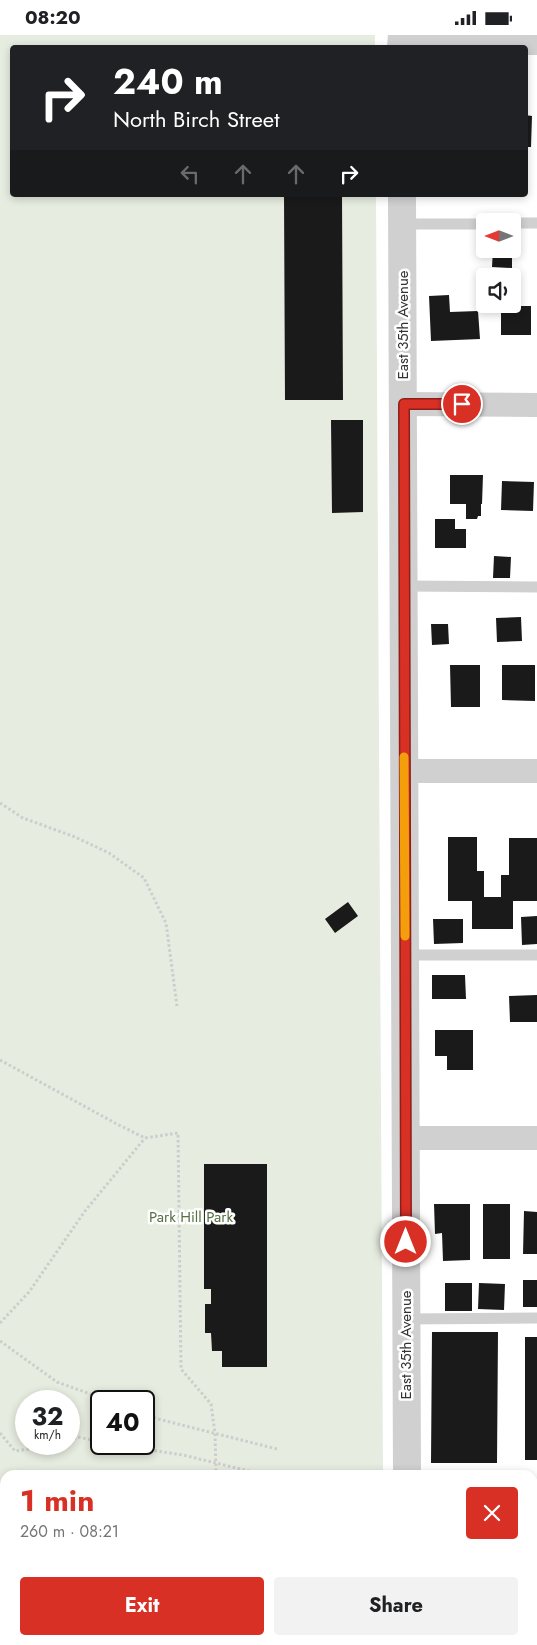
<!DOCTYPE html>
<html lang="en">
<head>
<meta charset="utf-8">
<style>
	:root { --surface:#fff; --page:#f2f2f2; --text:#202124; --muted:#757577; --accent:#d93025 }
	body { margin:0; font-family:Jost,sans-serif; background:var(--page); color:var(--text); height:100vh; display:flex; flex-direction:column; font-size:19px; white-space:nowrap }
	* { box-sizing:border-box; margin:0 }
	p { font-size:16px; color:var(--muted) }
	.icon { flex:none; width:28px; height:28px; fill:none; stroke:currentColor; stroke-width:2; stroke-linecap:round; stroke-linejoin:round }
	.map { position:relative; flex:1; overflow:hidden }
	.sheet { position:absolute; left:0px; top:1435px; width:538px; height:175px; display:flex; flex-direction:column; background:var(--surface); border-radius:15px 15px 0 0; box-shadow:0 2px 8px #0003 }
	.sheet>* { flex:none }
	.banner { position:absolute; left:10px; top:10px; width:518px; height:152px; border-radius:5px; box-shadow:0 2px 8px #0003; background:#202124; color:#fff; overflow:hidden }
	.needle { width:32px; rotate:270deg }
	.fabs { position:absolute; left:476px; top:178px; display:grid; gap:10px }
	.fabs a { display:grid; place-items:center; width:45px; height:45px; border-radius:5px; background:var(--surface); box-shadow:0 2px 8px #0003; font-size:25px }
	.speed { position:absolute; left:15px; top:1355px; display:flex; gap:10px; font-size:25px; font-weight:700; text-align:center }
	.speed>* { display:grid; place-content:center; width:65px; height:65px; border-radius:50%; background:var(--surface); box-shadow:0 2px 8px #0003; line-height:1 }
	.speed small { font-size:12px; font-weight:400 }
	.speed .limit { border:2px solid #111; border-radius:8px; background:#fff; color:#111 }
	.pin { position:absolute; display:grid; place-items:center; width:42px; height:42px; color:#fff; margin:-21px; border:2px solid #fff; border-radius:50%; box-shadow:0 1px 5px #0007 }
	.me { position:absolute; width:55px; margin:-28px; rotate:0deg; stroke-linejoin:round; filter:drop-shadow(0 0 4px #0008) }
	.turn { display:flex; align-items:center; gap:18px; height:105px; padding:0 20px; font-size:22px }
	.turn .icon { width:65px; height:65px; stroke-width:2.5 }
	.turn b { display:block; font-size:35px; line-height:42px }
	.lanes { display:flex; align-items:center; height:48px; padding:0 20px; background:#0003; justify-content:center; gap:25px; direction:ltr }
	.lanes .off { opacity:.35 }
	.round { display:grid; place-items:center; flex:none; width:52px; height:52px; border-radius:5px; background:var(--page) }
	.overview { display:flex; align-items:center; justify-content:space-between; height:85px; padding:0 20px }
	h1 { font-size:30px; font-weight:700; line-height:38px; color:var(--accent) }
	.cta { display:flex; gap:10px; margin-top:auto; padding:10px 20px }
	.cta a { flex:1; height:58px; border-radius:5px; background:var(--accent); color:#fff; font-size:20px; font-weight:700; line-height:58px; text-align:center }
	.cta a+a { background:var(--page); color:var(--text) }
	.status { display:flex; justify-content:space-between; align-items:center; height:35px; padding:0 25px; background:var(--surface); direction:ltr }
	.status svg { height:14px; fill:currentColor }
	.map>svg:first-child { display:block }
</style>
</head>
<body>
<div class="status"><b>08:20</b><svg viewBox="0 0 49 12"><path d="M0 12V9h3v3zM5 12V6h3v6zM10 12V3h3v9zM15 12V0h3v12zM26 1h20v11H26zM47 4h2v5h-2z"/></svg></div>
<div class="map">
<svg width="537" height="1610" viewBox="0 0 537 1610">
	<rect width="100%" height="100%" fill="#fff"/>
	<path fill="#e6ecdf" fill-rule="evenodd" d="M0,0H375V12H12V160H376L383,1440H5V1605H383V1610H0ZM26,1366H69V1409H26ZM101,1366H144V1409H101Z
		M533,1495H537V1605H532Z"/>
	<path fill="#1a1a1a" d="M525,80L532,81L531,112H525Z
		M284,160H342L343,365H285Z
		M493,214H512V233L492,232Z
		M449,260L450,277L478,276L480,304L431,306L429,261Z
		M501,271H531V300H501Z
		M331,385H363V477L332,478Z
		M450,440H483L482,469H481V481H478L477,484H466V469H450Z
		M502,446L534,447L533,476L501,475Z
		M435,484H455V494H466V513H435Z
		M494,521L511,522L510,543H493Z
		M521,582L522,606L497,607L496,583Z
		M431,589H448L449,609L432,610Z
		M450,630H480V672H451Z
		M502,630H535V666L502,665Z
		M448,802H477V836H484V862H501V840H509V803H537V866H513V894H472V866H448Z
		M348,867L358,881L335,898L325,884Z
		M537,881V909L522,910L521,882Z
		M433,884H463V908L434,909Z
		M432,940H465L466,964H432Z
		M537,960V987H510L509,961Z
		M435,995H473V1035H447V1021H435Z
		M204,1129H267V1332H222V1316H212L211,1298H205V1269H211V1254H204Z
		M434,1169H470V1225L443,1226L442,1198L435,1199Z
		M483,1169H510V1224H483Z
		M524,1176L537,1177V1219H523Z
		M523,1245H537V1272H523Z
		M445,1248H472V1276H445Z
		M479,1248L505,1249L504,1275L478,1274Z
		M432,1297H498L497,1428H431Z
		M525,1302H537V1425H525Z
		M478,1605H517V1610H478Z"/>
	<g fill="none" stroke-linecap="round" stroke-linejoin="round">
		<path stroke="#cdcdcd" stroke-width="3" stroke-dasharray="2.5 2.5" stroke-linecap="butt" d="M0,768L23,783L75,802L109,818L144,843L166,888L177,971
			M0,1025L115,1088L145,1103L178,1098L181,1334L211,1369L215,1398L216,1440
			M0,1288L29,1257L85,1176L145,1103
			M0,1306L57,1347L110,1366
			M144,1379L158,1384L277,1414
			M0,1398L15,1416L51,1411L59,1409
			M69,1406L78,1402L101,1407
			M110,1409L183,1420L265,1440
			M0,1487L5,1488"/>
		<path stroke="#d0d0d0" stroke-width="11" d="M512,188H537
			M402,189H485
			M404,551L537,552
			M405,920H537
			M406,1284L537,1283"/>
		<path stroke="#d0d0d0" stroke-width="24" d="M402,8H537
			M403,369L537,370
			M404,736H537
			M405,1103H537
			M532,1468H537"/>
		<path stroke="#d0d0d0" stroke-width="28" d="M401,12L402,0
			M402,160L407,1440
			M408,1605L409,1610"/>
	</g>
	<g fill="none" stroke-linecap="round" stroke-linejoin="round">
		<g stroke="#8d1f18" stroke-width="12">
			<path id="route" d="M406,1207L404,369H462"/>
		</g>
		<use href="#route" stroke="#d93025" stroke-width="9"/>
		<path stroke="#f59e0b" stroke-width="9" d="M404,722L405,901"/>
	</g>
	<g text-anchor="middle" dominant-baseline="central" stroke-width="5" stroke-linejoin="round" paint-order="stroke">
		<g font-size="15" fill="#333" stroke="#fff">
			<text transform="translate(403 290) rotate(-90)">East 35th Avenue</text>
			<text transform="translate(406 1310) rotate(-90)">East 35th Avenue</text>
		</g>
		<g font-size="15" fill="#56703f" stroke="#fff">
			<text x="191" y="1182">Park Hill Park</text>
		</g>
	</g>
</svg>
<div class="fabs">
<a><svg class="needle" viewBox="-14 -14 28 28"><path d="M0-13l5 13h-10z" fill="#e53935"/><path d="M0 13l5-13h-10z" fill="#757577"/></svg></a>
<a><svg class="icon" aria-label="sound" viewBox="0 0 24 24"><path d="M4 9h4l5-4v14l-5-4H4zM17 9q2 3 0 6"/></svg></a>
</div>
<div class="speed"><div>32<small>km/h</small></div><div class="limit">40</div></div>
<div class="pin" style="left:462px;top:369px;background:#d93025"><svg class="icon" aria-label="arrive" viewBox="0 0 24 24"><path d="M6 21V4h12l-3 4 3 4H6"/></svg></div>
<svg class="me" style="left:406px;top:1207px" viewBox="-20 -20 40 40"><circle r="17" fill="#d93025" stroke="#fff" stroke-width="3"/><path d="M0-11L8 9 0 5-8 9z" fill="#fff"/></svg>
<div class="banner">
<div class="turn"><svg class="icon" aria-label="right" viewBox="0 0 24 24"><path d="M7 20v-9h11M14 6l5 5-5 5"/></svg><div><b>240 m</b>North Birch Street</div></div>
<div class="lanes"><svg class="icon off" aria-label="left" viewBox="0 0 24 24"><path d="M17 20v-9H6M10 6l-5 5 5 5"/></svg><svg class="icon off" aria-label="ahead" viewBox="0 0 24 24"><path d="M12 20V5M6 11l6-6 6 6"/></svg><svg class="icon off" aria-label="ahead" viewBox="0 0 24 24"><path d="M12 20V5M6 11l6-6 6 6"/></svg><svg class="icon" aria-label="right" viewBox="0 0 24 24"><path d="M7 20v-9h11M14 6l5 5-5 5"/></svg></div>
</div>
<section class="sheet">
<div class="overview"><div><h1>1 min</h1><p>260 m · 08:21</p></div><a class="round" style="background:#d93025;color:#fff"><svg class="icon" aria-label="close" viewBox="0 0 24 24"><path d="M6 6l12 12M18 6L6 18"/></svg></a></div>
<div class="cta"><a>Exit</a><a>Share</a></div>
</section>
</div>
</body>
</html>
